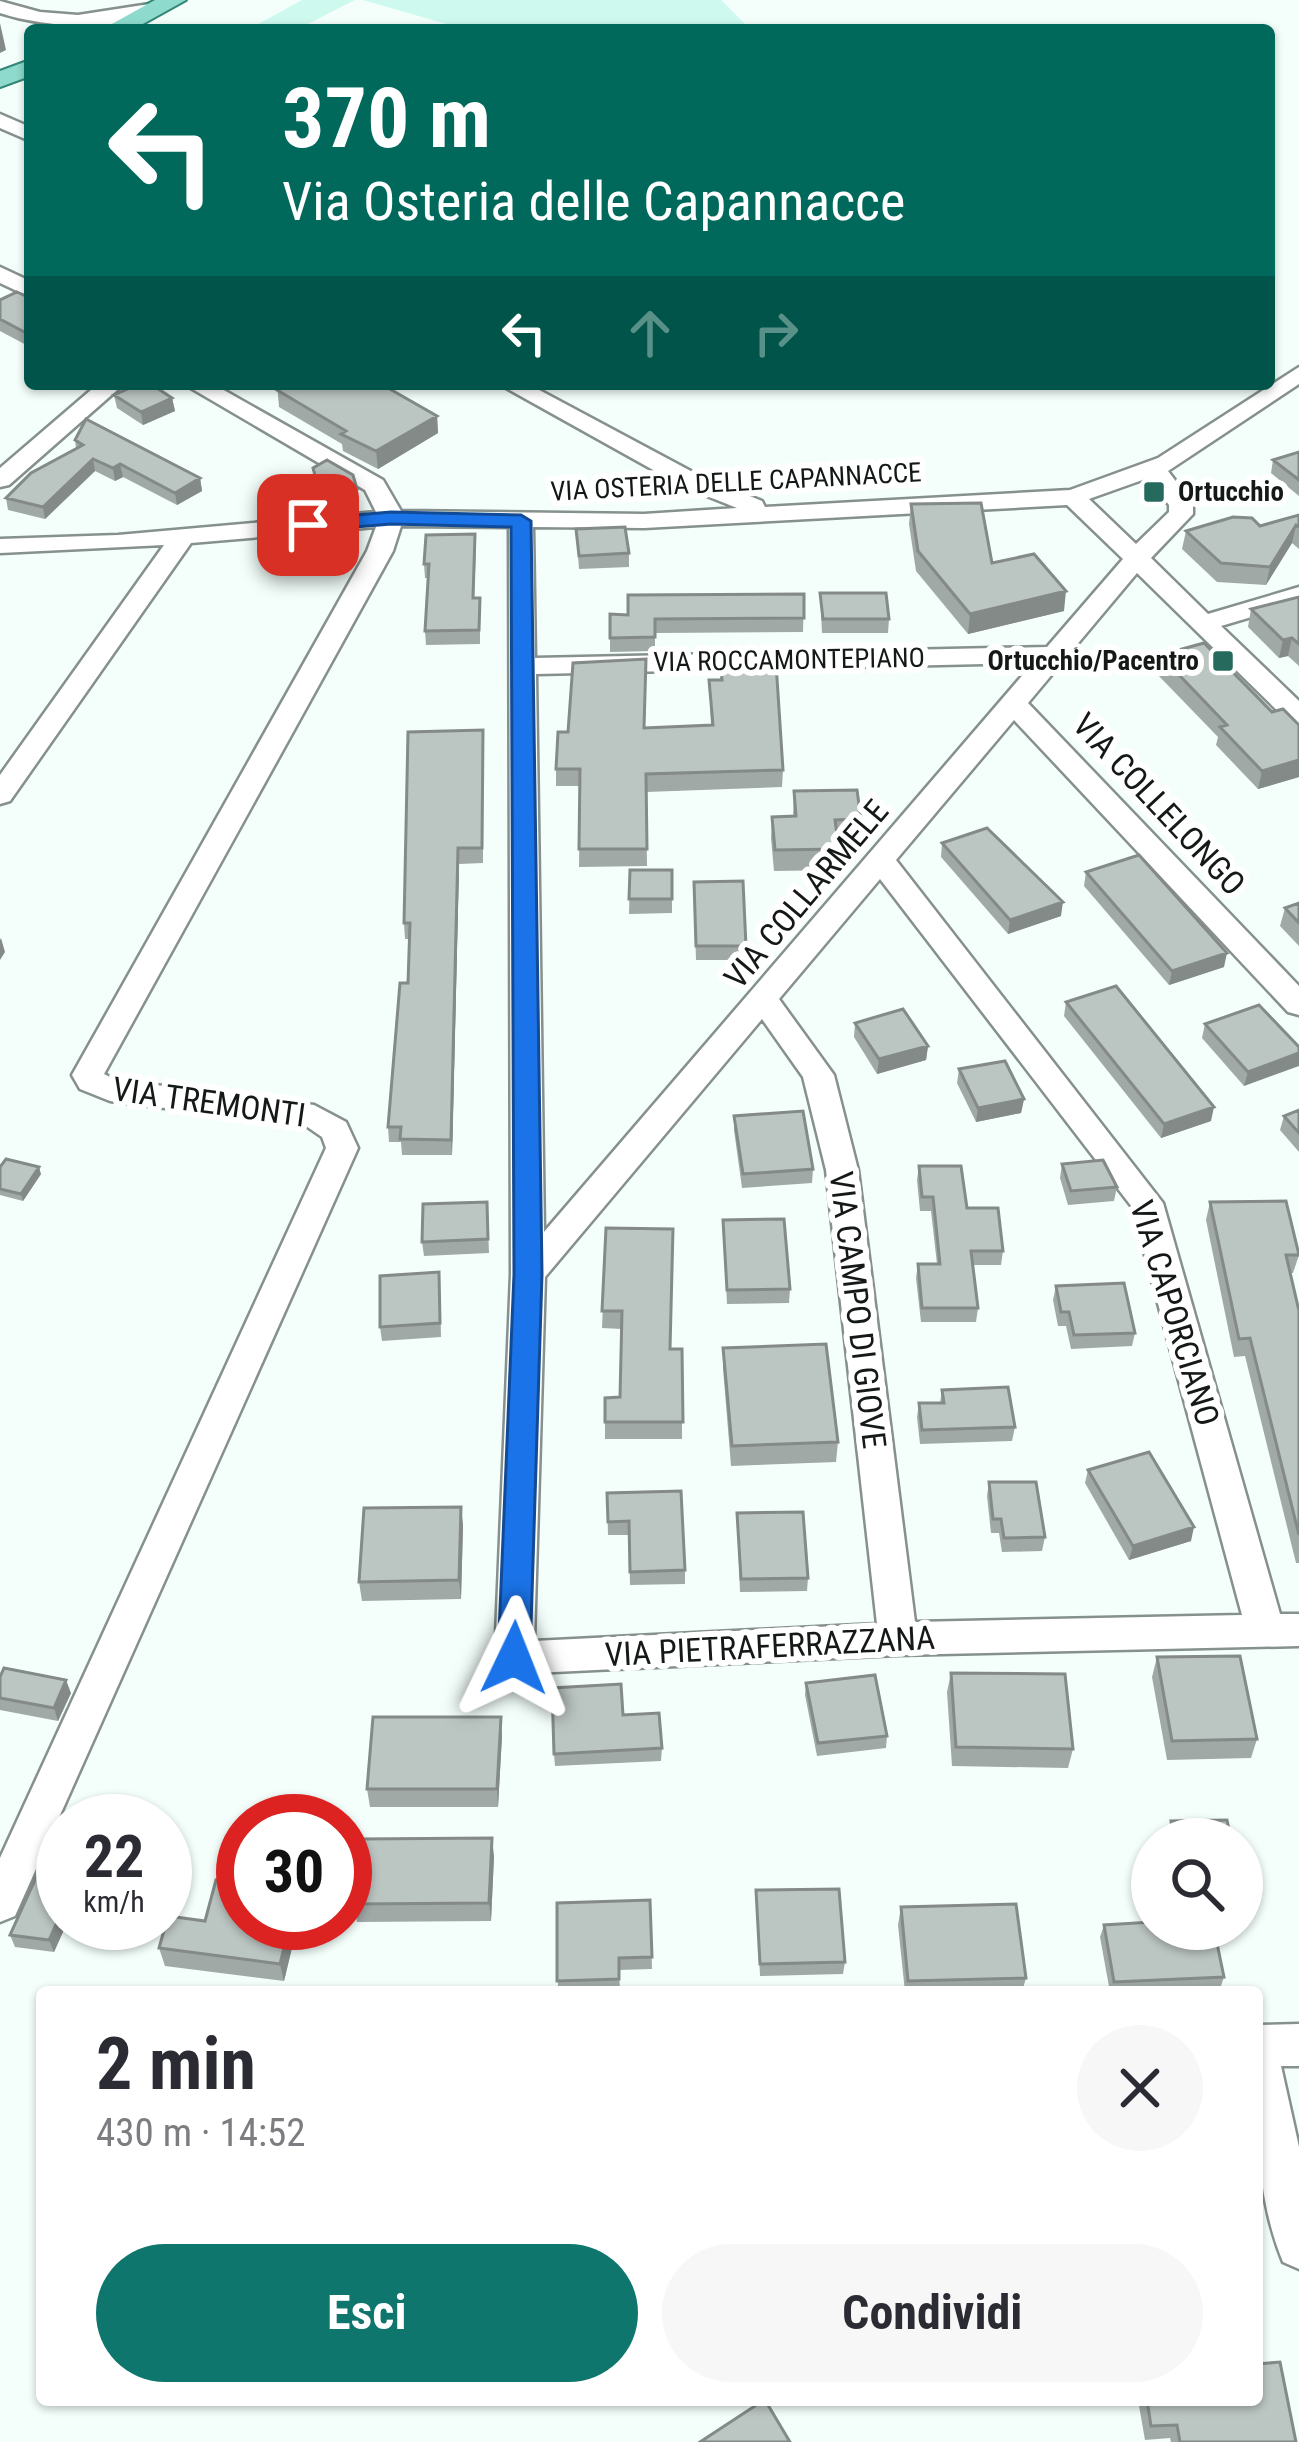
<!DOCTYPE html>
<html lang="it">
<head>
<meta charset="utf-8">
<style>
	:root { --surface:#fff; --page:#f7f7f7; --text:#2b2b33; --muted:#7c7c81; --accent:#0f766e }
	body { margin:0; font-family:"Roboto Condensed",sans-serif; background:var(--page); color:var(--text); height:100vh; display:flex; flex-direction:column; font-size:45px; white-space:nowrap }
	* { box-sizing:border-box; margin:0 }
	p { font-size:39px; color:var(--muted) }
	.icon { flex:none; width:66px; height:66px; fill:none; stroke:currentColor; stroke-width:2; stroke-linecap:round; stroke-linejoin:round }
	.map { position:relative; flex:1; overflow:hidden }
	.drawer { position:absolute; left:36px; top:1986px; width:1227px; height:420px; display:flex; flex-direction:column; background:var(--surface); border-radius:12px; box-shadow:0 3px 9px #0004 }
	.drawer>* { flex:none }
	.banner { position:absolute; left:24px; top:24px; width:1251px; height:366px; border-radius:12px; box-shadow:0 3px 9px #0004; background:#00695c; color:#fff; overflow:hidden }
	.fabs { position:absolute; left:1131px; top:1818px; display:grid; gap:24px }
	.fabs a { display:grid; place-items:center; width:132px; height:132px; border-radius:50%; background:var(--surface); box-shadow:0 3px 9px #0004; font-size:60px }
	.speed { position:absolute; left:36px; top:1794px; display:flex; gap:24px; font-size:60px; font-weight:700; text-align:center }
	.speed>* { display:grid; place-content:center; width:156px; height:156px; border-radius:50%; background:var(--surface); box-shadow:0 3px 9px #0004; line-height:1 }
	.speed small { font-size:30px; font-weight:400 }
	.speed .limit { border:18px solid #d22; background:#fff; color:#111 }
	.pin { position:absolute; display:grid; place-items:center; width:102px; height:102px; color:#fff; margin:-51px; border-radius:24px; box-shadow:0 6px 18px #0006 }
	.me { position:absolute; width:132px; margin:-66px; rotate:2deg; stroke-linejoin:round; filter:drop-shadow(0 0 9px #0008) }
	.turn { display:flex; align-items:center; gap:42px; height:252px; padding:0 60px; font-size:54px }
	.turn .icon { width:156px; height:156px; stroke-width:2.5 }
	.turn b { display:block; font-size:84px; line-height:102px }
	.lanes { display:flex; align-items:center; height:114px; padding:0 60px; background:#0003; justify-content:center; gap:60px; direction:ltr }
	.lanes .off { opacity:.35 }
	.round { display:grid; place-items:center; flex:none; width:126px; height:126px; border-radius:63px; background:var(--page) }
	.overview { display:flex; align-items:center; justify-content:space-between; height:204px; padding:0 60px }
	h1 { font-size:72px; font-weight:700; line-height:90px }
	.button { display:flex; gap:24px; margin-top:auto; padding:24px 60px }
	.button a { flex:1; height:138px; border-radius:72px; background:var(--accent); color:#fff; font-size:48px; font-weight:700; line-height:138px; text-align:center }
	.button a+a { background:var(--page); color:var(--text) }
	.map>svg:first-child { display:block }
</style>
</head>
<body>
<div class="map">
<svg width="1299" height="2442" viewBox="0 0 1299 2442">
	<rect width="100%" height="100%" fill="#f4fffc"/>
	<path fill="#cef9ee" d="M302,0H355L296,30H247Z
		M363,0H721L751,30H467Z"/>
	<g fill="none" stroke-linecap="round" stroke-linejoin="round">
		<g stroke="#86908d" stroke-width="5">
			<path id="minor" d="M0,1L40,12L78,15L156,3L165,9C126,35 43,27 0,13Z
				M0,114L30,127V141L0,128Z
				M0,267L30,281V297L0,283Z
				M1299,367V384L1168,471L1193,504V514L1151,558L1208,614L1299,587V603L1221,626L1299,701V724L1289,722L1137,573L1028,703L1299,986V1015L1288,1012L1014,720L896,860L1163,1203L1280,1614H1299V1646L898,1655L514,1674L500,1670L495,1658L511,1274L509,527L401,526L393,551L104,1074L116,1080L314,1105L346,1122L358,1148L15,1916L0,1922V1858L326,1148L322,1137L306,1126L110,1101L80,1089L72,1075L367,551L376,527L191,543L10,801L0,804V775L164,545L0,553V539L118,535L376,512L365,490L184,384H213L383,480L401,511L644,514L737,508L682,486L499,384H528L700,476L762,501L765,507L1070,490L1158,458ZM1148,478L1169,505V512L1136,544L1089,499ZM1067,505L1123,559L1047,647L535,658L533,527L644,528ZM1033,663L544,1232L536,674ZM880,879L1132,1207L1242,1615L915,1622L858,1170L834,1075L779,999ZM762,1019L803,1077L826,1170L877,1624L534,1641L545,1277Z
				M98,384H124L9,485L0,487V468Z
				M1299,2024V2066H1281L1299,2147V2269L1283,2262C1252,2187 1257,2105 1257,2025Z"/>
		</g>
		<g stroke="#338777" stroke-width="4">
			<path id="major" d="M155,0H186L132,30H101Z
				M30,60V76L0,87V71Z"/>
		</g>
		<use href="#minor" fill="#fff" fill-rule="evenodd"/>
		<use href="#major" fill="#8edbcd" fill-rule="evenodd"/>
	</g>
	<path fill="#a1a9a7" d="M30,298V347L0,331V300Z
		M277,384H381L437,416L438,433L378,469L343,451L342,444L279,407Z
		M114,395L172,398L175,411L143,425L117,408Z
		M75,440L200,478L202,491L177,505L123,477L115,481L95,471L45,519L8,510L6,498L76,448Z
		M1299,452V496L1271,473L1273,460Z
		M911,504L992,563L1064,611L968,634L916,571L909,524Z
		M1299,515V549L1292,543L1266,585L1217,582L1182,549L1186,531L1260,526Z
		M576,529L629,553V567L579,569Z
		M476,548L474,598H480V644L426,645L425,631L428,578H425L424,564Z
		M820,593L889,619L888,633H822Z
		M804,594L803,632L655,633V651L610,652V638L628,615Z
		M1299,597V666L1288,656L1279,658L1248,627L1251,609Z
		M1160,655L1299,725V777L1258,789L1216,745L1218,737L1156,673Z
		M721,665L783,770L782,787L646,792L647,866L579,867L580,786H556V769L644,727L711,725L709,680H720Z
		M483,730V863L459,864L452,1155H402L401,1142H389L388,1127L408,983L409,939H405L404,923Z
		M794,791L861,819L859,840H838L837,870L774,871L771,838L772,817L793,816Z
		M942,843L1061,916L1008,934L941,857Z
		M630,870H672V913L629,914Z
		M1086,872L1224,967L1169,985L1084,886Z
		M694,896L746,946V960H696Z
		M1299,903V946L1280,926L1285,908Z
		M1066,1002L1211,1121L1161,1138L1064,1016Z
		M855,1023L928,1046L926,1060L877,1074L854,1037Z
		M1205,1024L1299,1047L1244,1086L1202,1038Z
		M959,1069L1024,1099L1021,1113L976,1122L957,1083Z
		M1299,1110V1152L1280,1130L1284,1116Z
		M734,1116L813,1169L812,1183L742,1188L734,1130Z
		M1062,1164L1117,1187L1114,1201L1068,1205L1060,1178Z
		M919,1166L967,1208L1003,1251L1001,1265H972L978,1308L976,1322H921L916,1278L918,1264H937L931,1211H920L917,1180Z
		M0,1167L41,1174L23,1201L0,1195Z
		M487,1202L489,1253L424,1256L422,1242Z
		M1210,1202L1299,1255L1293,1273H1290L1299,1311V1563H1296L1245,1356L1234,1357L1206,1220Z
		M723,1220L790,1289L789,1303L727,1304Z
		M606,1228L670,1349H682V1439H605V1398L620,1397L622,1329L602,1328Z
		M440,1286L441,1337L382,1341L380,1327Z
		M1056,1286L1135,1333L1132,1346L1071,1349L1066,1326H1058L1053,1300Z
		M723,1348L838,1442L836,1462L731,1466L723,1368Z
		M942,1390L1015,1427L1012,1441L920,1444L917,1417L919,1403H940Z
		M1088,1470L1191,1541L1129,1560L1085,1483Z
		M989,1482L1045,1537L1042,1551L1002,1552L999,1533H991L987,1496Z
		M607,1493L685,1570V1584L630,1585L629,1535H608Z
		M461,1507L463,1526L461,1599L362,1601L359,1582Z
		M737,1513L808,1578L807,1591L740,1592Z
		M1157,1657L1257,1739L1251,1758L1167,1760L1152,1677Z
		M951,1673L1073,1749L1068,1768L952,1766L947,1692Z
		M0,1677L71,1693L58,1721L0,1710Z
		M806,1683L887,1736L886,1748L817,1756L805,1695Z
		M623,1715L662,1748L661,1761L555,1766L554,1754Z
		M502,1736L498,1807H370L367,1789Z
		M1171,1821L1231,1839H1168L1167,1834Z
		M494,1856L491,1921L357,1922L354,1904Z
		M756,1890L845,1962L843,1974L760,1976Z
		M650,1900L652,1969L619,1970L620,1991L558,1992L557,1903Z
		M901,1907L1026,1978L1022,1992H905L898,1925Z
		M205,1921L298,1923L284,1981L165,1966L159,1948Z
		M63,1923H67L54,1952L15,1947L10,1935Z
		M1104,1925L1224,1977L1220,1989L1110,1992L1100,1937Z
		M1138,2400H1257L1296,2442H1171L1170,2438L1145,2440Z"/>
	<path fill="#838a88" d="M0,23L6,50L0,53Z
		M172,398L175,411L143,425L141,412Z
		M437,416L438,433L378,469L376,451Z
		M93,459L95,471L45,519L43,507Z
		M120,464L123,477L115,481L113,468Z
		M200,478L202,491L177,505L175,493Z
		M357,489L358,503L322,508L320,494Z
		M1296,525L1292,543L1266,585L1270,567Z
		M1066,591L1064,611L968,634L970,614Z
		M1292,638L1288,656L1279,658L1283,640Z
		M1299,760V777L1258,789L1262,771Z
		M458,848L459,864L452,1155L451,1140Z
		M1063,902L1061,916L1008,934L1010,920Z
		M1,938L5,952L0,960V940Z
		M1227,953L1224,967L1169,985L1172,971Z
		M928,1046L926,1060L877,1074L879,1059Z
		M1299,1053V1066L1244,1086L1248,1072Z
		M1024,1099L1021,1113L976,1122L978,1108Z
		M1214,1107L1211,1121L1161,1138L1164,1124Z
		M39,1167L41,1174L23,1201L21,1194Z
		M461,1507L463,1526L461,1599L459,1580Z
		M1194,1527L1191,1541L1129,1560L1133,1546Z
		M66,1680L71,1693L58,1721L54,1708Z
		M501,1717L502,1736L498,1807L497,1789Z
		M492,1838L494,1856L491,1921L489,1903Z
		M63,1909V1923H67L54,1952L49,1940Z
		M290,1923H298L284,1981L280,1964Z"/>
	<path fill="#bbc5c2" stroke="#838a88" stroke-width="3" d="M17,292L30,298V335L0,319V300Z
		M139,384H151L172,398L141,412L114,395Z
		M283,384H381L437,416L376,451L341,434L346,431L277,390Z
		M86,419L200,478L175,493L120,464L113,468L93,459L43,507L6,498L31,473L83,445L75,440Z
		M1299,452V480L1273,460Z
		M327,460L353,475L357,489L320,494L313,468Z
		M981,503L992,563L1034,554L1066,591L970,614L918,551L911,504Z
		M1299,515V527L1296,525L1270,567L1221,563L1186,531L1233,517L1252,518L1260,526Z
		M625,527L629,553L579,556L576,529Z
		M475,534L473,598H480L479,630L425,631L429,564H424L426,535Z
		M820,593H886L889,619H823Z
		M804,594V618L655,619V637L610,638V614L628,615V595Z
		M1299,597V644L1292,638L1283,640L1251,609Z
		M1204,643L1272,712L1283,709L1299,725V760L1262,771L1220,727L1227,725L1160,655Z
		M646,659L644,728L713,725L709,680H722L721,665L776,663L783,770L646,774L647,849H579L580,769H556L558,732H568L573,663Z
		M483,730L482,848H458L451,1140L400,1139L401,1127H388L400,983H408L410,923H404L408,732Z
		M857,790L861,819L835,820L839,849L775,850L772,817L796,816L794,791Z
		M987,828L1063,902L1010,920L942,843Z
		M1139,855L1227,953L1172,971L1086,872Z
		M630,870H672V899H629Z
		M743,881L746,946H696L694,882Z
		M1299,903V923L1285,908Z
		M1116,986L1214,1107L1164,1124L1066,1002Z
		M1259,1005L1299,1047V1053L1248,1072L1205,1024Z
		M903,1009L928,1046L879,1059L855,1023Z
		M1005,1061L1024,1099L978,1108L959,1069Z
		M1299,1110V1133L1284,1116Z
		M803,1111L813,1169L743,1174L734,1116Z
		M6,1159L39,1167L21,1194L0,1189V1167Z
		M1103,1160L1117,1187L1071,1191L1062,1164Z
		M919,1166H961L967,1208H998L1003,1251H971L978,1308H922L918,1264H940L933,1197H922Z
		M1286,1201L1299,1255H1286L1299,1311V1535L1250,1338L1239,1339L1210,1202Z
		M487,1202L488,1239L422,1242L423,1204Z
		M784,1219L790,1289L727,1290L723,1220Z
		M606,1228L673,1229L670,1349H682L683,1422H605V1398L620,1397L622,1311H602Z
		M439,1272L440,1323L380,1327V1276Z
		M1124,1283L1135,1333L1074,1335L1069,1312H1061L1056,1286Z
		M826,1344L838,1442L732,1446L723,1348Z
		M1008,1387L1015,1427L922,1430L919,1403H944L942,1390Z
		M1149,1452L1194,1527L1133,1546L1088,1470Z
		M989,1482H1036L1045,1537L1004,1538L1001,1519H993Z
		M681,1491L685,1570L630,1572L629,1521L608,1522L607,1493Z
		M461,1507L459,1580L359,1582L364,1508Z
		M803,1512L808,1578L741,1579L737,1513Z
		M1240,1656L1257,1739L1172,1741L1157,1657Z
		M4,1668L66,1680L54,1708L0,1698V1677Z
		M951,1673L1065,1674L1073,1749L956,1747Z
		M875,1675L887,1736L818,1743L806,1683Z
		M621,1684L623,1715L659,1713L662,1748L554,1754L552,1688Z
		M373,1717H501L497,1789H367Z
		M1227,1820L1231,1839H1174L1171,1821Z
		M492,1838L489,1903L354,1904L359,1839Z
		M40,1869L63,1875V1909L49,1940L10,1935Z
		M216,1880L243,1884V1923H290L280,1964L159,1948L168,1916L205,1921Z
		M839,1889L845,1962L760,1964L756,1890Z
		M650,1900L652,1957L619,1958V1979L557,1981V1903Z
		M1016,1904L1026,1978L908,1981L901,1907Z
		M1152,1922V1929H1214L1224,1977L1114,1982L1104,1925Z
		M1280,2362L1296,2442H1180L1177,2425L1151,2426L1147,2400H1257V2364Z
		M765,2400L790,2442H700L764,2400Z"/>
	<path fill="#1a73e8" stroke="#114b97" stroke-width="3" d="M391,512L521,515L531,521L542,1274L530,1658L525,1668L514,1672L503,1668L498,1658L514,1274L511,527L391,524L308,531L298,525L308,519Z"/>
	<g fill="#256a5d" stroke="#fff" stroke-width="4.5">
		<rect x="1142" y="480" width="24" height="24" rx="6"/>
		<rect x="1211" y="649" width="24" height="24" rx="6"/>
	</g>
	<g text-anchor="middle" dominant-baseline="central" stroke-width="12" stroke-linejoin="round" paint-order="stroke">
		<g font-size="27" fill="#141817" stroke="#fff">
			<text transform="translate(736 482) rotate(-3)">VIA OSTERIA DELLE CAPANNACCE</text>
			<text transform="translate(789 660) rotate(-1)">VIA ROCCAMONTEPIANO</text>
		</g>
		<g font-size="27" font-weight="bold" fill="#141817" stroke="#fff" text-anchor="start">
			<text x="1178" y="492">Ortucchio</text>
			<text x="1199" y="661" text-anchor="end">Ortucchio/Pacentro</text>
		</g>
		<g font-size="33" fill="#141817" stroke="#fff">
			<text transform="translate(1159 804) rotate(47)">VIA COLLELONGO</text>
			<text transform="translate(806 894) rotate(-50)">VIA COLLARMELE</text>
			<text transform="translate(209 1102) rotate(8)">VIA TREMONTI</text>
			<text transform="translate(858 1310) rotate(83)">VIA CAMPO DI GIOVE</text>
			<text transform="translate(1175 1313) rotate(73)">VIA CAPORCIANO</text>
			<text transform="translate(770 1646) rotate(-3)">VIA PIETRAFERRAZZANA</text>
		</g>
	</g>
</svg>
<div class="fabs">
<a><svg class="icon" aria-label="search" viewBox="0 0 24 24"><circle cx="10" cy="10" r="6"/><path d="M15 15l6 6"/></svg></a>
</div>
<div class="speed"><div>22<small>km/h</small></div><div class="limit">30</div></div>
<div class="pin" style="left:308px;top:525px;background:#d93025"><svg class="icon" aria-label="arrive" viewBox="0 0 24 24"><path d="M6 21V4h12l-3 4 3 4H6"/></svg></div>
<svg class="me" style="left:514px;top:1658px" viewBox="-20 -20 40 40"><path d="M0-17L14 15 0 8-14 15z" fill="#1a73e8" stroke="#fff" stroke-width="4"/></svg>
<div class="banner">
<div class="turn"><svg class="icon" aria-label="left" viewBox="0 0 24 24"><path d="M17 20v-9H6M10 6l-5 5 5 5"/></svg><div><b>370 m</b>Via Osteria delle Capannacce</div></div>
<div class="lanes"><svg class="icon" aria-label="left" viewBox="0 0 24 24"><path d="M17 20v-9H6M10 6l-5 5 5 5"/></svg><svg class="icon off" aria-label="ahead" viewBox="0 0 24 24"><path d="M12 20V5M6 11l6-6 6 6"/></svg><svg class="icon off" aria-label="right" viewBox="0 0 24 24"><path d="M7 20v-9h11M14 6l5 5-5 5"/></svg></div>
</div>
<section class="drawer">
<div class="overview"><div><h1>2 min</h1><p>430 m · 14:52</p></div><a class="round"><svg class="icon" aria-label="close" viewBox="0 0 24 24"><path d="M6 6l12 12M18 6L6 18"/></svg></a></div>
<div class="button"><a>Esci</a><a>Condividi</a></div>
</section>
</div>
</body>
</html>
